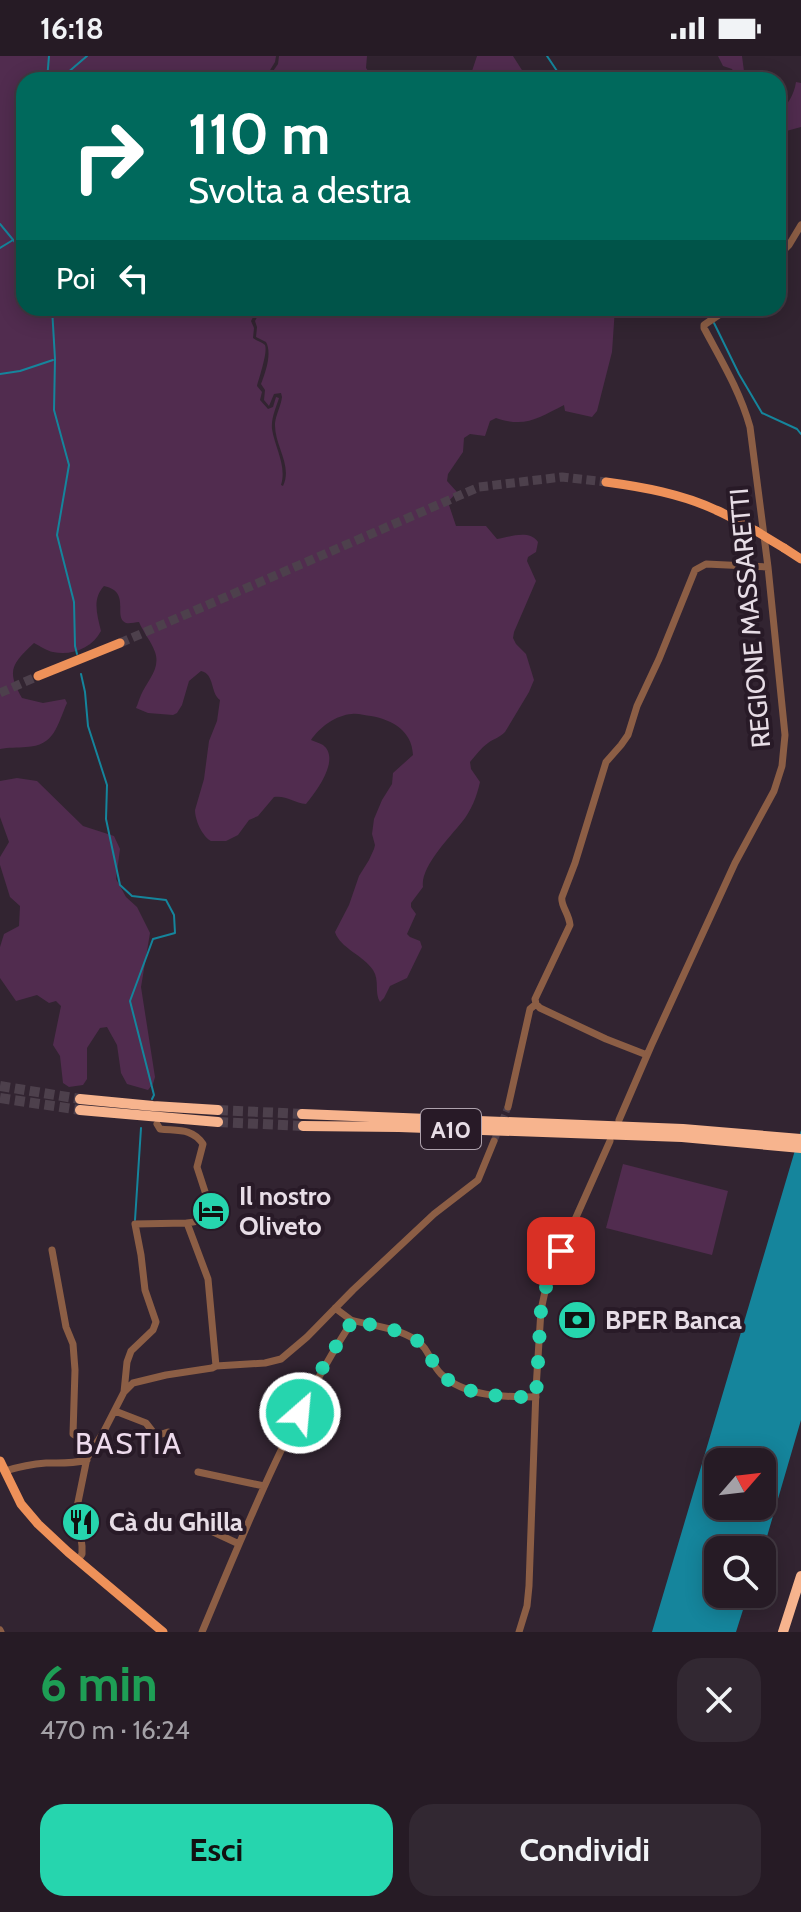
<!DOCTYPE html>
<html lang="it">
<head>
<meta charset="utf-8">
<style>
	:root { --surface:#261b25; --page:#322832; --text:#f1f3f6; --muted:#a4a1a7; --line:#423942; --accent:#26d5ae }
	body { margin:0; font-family:Cabin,sans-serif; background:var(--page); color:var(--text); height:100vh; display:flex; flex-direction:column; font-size:30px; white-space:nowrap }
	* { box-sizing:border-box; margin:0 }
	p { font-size:26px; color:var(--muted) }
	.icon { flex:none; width:44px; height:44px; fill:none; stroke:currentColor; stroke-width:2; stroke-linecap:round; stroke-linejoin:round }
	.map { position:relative; height:1576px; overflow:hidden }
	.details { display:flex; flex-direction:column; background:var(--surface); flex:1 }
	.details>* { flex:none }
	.top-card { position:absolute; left:16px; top:16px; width:770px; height:244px; border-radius:24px; box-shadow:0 4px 20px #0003,0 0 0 2px var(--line); background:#00695c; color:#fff; overflow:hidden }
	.needle { width:52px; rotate:62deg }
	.buttons { position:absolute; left:704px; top:1392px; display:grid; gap:16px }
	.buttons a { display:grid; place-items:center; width:72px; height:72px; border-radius:16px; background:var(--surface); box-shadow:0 4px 20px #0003,0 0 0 2px var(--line); font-size:40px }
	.pin { position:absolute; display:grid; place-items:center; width:68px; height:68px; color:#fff; margin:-34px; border-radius:16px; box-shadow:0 4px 12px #0006 }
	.me { position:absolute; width:88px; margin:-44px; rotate:27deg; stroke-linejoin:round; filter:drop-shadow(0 0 6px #0008) }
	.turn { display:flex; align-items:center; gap:28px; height:168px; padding:0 40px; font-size:36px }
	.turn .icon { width:104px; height:104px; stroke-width:2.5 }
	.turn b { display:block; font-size:56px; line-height:68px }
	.then { display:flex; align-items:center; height:76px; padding:0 40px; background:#0003; gap:16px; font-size:30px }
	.round { display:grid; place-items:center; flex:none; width:84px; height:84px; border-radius:24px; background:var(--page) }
	.summary { display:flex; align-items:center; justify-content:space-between; height:136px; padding:0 40px }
	h1 { font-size:48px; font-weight:700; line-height:60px; color:#1e9e55 }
	.action { display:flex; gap:16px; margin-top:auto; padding:16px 40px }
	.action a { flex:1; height:92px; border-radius:24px; background:var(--accent); color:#111; font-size:32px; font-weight:700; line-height:92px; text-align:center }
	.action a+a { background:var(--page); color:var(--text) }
	.status { display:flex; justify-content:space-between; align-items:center; height:56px; padding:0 40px; background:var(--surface); direction:ltr }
	.status svg { height:22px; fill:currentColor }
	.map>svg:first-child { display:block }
</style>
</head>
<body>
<div class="status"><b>16:18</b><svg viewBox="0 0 49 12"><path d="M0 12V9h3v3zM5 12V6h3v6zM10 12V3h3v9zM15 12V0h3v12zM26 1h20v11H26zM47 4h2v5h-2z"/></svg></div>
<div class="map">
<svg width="801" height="1576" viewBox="0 0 801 1576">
	<rect width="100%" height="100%" fill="#322431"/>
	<path fill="#512c4f" d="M0,0H276L275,6L264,24H24V252H258L251,265L254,272L253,282C257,285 262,286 265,289C268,296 259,322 257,330L262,336L260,344L268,353L273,351L276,341L279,342C276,352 271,362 272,373C275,392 287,410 281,429L283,430C293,409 274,390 275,367C276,358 281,350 282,341L281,337L274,338L269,350L264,344L265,334L261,328C266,315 272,297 266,286L256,281L257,271L255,265L262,252H615L612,296L597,355L592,361L565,355L564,349C538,362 526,372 496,362L490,365L485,380L470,378L464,382L463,396L448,418L447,425L457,436L448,446L456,470H486L497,483C510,481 529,473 538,486L536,496L528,501L527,505L536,525L514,576L513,582L516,588L526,598L534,624L529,636L505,676C499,682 495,682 488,687C481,692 476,699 470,706L471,713L480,726C477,740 471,755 462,766C450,781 420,811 423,831L411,847V851L416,858L407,878L410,881L420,885L422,891L407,922L390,930L384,942L380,946C374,936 380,925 373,914C363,899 340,892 335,876L349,849L359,820L369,804L374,793L375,789L372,778L374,763L382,744L392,728L393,717L413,699C412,675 393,664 371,660C365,660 358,657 352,658C336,659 320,671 311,684C315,686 320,687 323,689C341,703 316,736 306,748C294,747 286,739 274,741L258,760L249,764L238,779L226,785H211C202,780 195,764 195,754L204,723L209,685L217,665L220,644C210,637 215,618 201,615L189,625L182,649L177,657L173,659L148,657L136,652C138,648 139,643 141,639C147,625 161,613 155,596C151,585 143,576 139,566C135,566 130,568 126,567C112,561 132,536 104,530C92,543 97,558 101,575C92,592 72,600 53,596C47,595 40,590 34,587C12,608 6,614 22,642L43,647L65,643L67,647C57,669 55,690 26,691C17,692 9,691 0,693Z
		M279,0H367L366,12L375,24H267L278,8Z
		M477,0H513L527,22L532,24H469Z
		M718,0H742L745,23L738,24L732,13L723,10Z
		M796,26L801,27V71L779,77L778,58C788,48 794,39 796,26Z
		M17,722L37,725L83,770L114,780L120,793L116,823L126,841L137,851L150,877L141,931L155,1021L153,1028L148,1034L127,1028L121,1017L117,989L107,971L100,972L87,992V1023L83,1029L69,1031L63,1027L60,1000L53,989L61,950L56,945L49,947L37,939L16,945L0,922V891L4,878L19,870L20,850L10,841L0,809V801L9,786L0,761V725Z
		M623,1108L728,1135L712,1199L606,1172Z"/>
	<path fill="#15859c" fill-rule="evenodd" d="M801,1074V1364L766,1484L762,1496V1494H718V1538H748L736,1576H652ZM718,1406H762V1450H718Z"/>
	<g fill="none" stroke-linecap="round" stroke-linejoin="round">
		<path stroke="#15859c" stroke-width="2" d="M547,0L563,24
			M47,24L49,0
			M59,24L87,0
			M0,168L24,197
			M0,192L13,184
			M52,252L55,303L54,354L69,409L57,479L74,546L75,590L77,598
			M706,252L711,262
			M714,267L739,318L762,357L797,373L801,378
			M0,318L20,315L53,304
			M81,618L85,636L88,670L107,729L106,763L120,829L132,840L166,844L174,859L175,877L153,883L130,945L154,1039L152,1043
			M135,1164L141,1072"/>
		<path stroke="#4d404c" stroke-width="7" stroke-dasharray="7 3.5" stroke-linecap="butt" d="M494,1085L508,1051"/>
		<path stroke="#4d404c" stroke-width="9" stroke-dasharray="9 4.5" stroke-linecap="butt" d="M120,587L479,431L562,421L606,426
			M0,637L38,620"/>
		<path stroke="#4d404c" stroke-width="10" stroke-dasharray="10 5" stroke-linecap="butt" d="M0,1030L80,1043
			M0,1042L80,1054
			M218,1054L302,1058
			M218,1066L303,1070"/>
		<path stroke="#8c5e45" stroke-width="7" d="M778,200L789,189L801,169
			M647,999L606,983L540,952L536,948L535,943L570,869C569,857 560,849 562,841L575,807L606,706L621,689L628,679L637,650L659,603L695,514L706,508L768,511
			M508,1051L530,953L536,948
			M619,1064L651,990L735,807L774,735L782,710L785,679L768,511L750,371C740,335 721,304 704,272V269L729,252
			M157,1068L160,1073C178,1075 192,1072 203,1088L197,1111L211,1154C206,1164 197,1166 187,1167
			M52,1194L66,1271L73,1288L75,1314L73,1378L94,1391
			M351,1264C372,1270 396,1271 416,1284C429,1292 430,1307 441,1318C465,1341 505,1341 536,1341
			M124,1336L133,1327L166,1319L212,1312L216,1310L265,1307L281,1303L307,1281L353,1234L434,1158L478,1124L494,1085
			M115,1355L146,1367L153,1376L159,1379L168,1376
			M5,1415C18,1411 32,1408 46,1407C62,1407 70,1408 87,1404
			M198,1416L264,1430
			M194,1467L239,1488
			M78,1504L82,1498V1490L77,1451L87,1402L103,1377L124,1336L127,1306L131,1295L153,1274L156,1266L145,1234L141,1199L135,1168L187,1167L208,1223L216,1310
			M0,1574L1,1576
			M202,1576C246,1471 289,1364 351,1267V1264L335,1252
			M519,1576L527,1550L529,1530L536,1333L541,1254L546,1231L561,1195L610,1085"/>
		<path stroke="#ee9159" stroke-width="9" d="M606,426C643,431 682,438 716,454C730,460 743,468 756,475
			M784,492L801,503
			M38,620L120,587
			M0,1405L21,1448L38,1468L68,1496L163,1576"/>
		<path stroke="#f7b48e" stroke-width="10" d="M80,1043L153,1050L218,1054
			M80,1054L218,1066
			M302,1058L683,1073L801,1083
			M303,1070L399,1071L682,1081L801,1092
			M783,1576L801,1520"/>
		<path stroke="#ee9159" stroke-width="9" d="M756,475L784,492"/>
	</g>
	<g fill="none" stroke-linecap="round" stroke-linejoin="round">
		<path stroke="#26d5ae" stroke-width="14" stroke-dasharray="0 25.2" d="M300,1357L324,1309L351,1267V1264C372,1270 396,1271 416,1284C429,1292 431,1307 441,1318C465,1341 505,1341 536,1341L541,1254L546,1231L561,1195"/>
	</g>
	<defs>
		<g id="hotel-disc" transform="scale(2)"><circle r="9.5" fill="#26d5ae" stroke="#281a27"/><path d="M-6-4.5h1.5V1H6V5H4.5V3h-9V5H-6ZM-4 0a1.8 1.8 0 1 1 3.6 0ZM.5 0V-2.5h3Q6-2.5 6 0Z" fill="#111"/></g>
		<g id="bank-disc" transform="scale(2)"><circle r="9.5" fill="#26d5ae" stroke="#281a27"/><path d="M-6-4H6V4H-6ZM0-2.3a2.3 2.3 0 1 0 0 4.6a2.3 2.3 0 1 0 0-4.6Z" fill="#111"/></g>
		<g id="restaurant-disc" transform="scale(2)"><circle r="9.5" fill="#26d5ae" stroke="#281a27"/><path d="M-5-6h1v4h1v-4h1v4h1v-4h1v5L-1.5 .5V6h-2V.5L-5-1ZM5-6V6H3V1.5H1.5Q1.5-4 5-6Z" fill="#111"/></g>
	</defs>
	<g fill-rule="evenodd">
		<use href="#hotel-disc" x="211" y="1155"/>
		<use href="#bank-disc" x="577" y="1264"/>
		<use href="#restaurant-disc" x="81" y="1466"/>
	</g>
	<g text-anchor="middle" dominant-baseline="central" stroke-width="8" stroke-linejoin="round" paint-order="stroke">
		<rect fill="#281a27" stroke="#aea2ad" stroke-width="2" x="421" y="1053" width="60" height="40" rx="6"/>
		<g font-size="24" font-weight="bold" fill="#e7dde6">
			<text x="451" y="1073">A10</text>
		</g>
		<g font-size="26" fill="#e7dde6" stroke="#281a27">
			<text transform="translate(750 562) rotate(-95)">REGIONE MASSARETTI</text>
		</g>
		<g font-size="26" font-weight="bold" fill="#e7dde6" stroke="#281a27" text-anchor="start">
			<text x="239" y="1140">Il nostro<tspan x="239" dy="30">Oliveto</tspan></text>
			<text x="605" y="1264">BPER Banca</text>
			<text x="109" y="1466">Cà du Ghilla</text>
		</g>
		<g font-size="30" letter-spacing="2" fill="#eddaec" stroke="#281a27">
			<text x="129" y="1387">BASTIA</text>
		</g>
	</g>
</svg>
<div class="buttons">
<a><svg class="needle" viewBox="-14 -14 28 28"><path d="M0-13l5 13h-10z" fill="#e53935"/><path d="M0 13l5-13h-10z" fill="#a4a1a7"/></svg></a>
<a><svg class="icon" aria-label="search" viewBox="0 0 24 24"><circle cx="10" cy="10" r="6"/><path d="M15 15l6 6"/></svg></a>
</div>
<div class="pin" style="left:561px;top:1195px;background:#d93025"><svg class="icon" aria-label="arrive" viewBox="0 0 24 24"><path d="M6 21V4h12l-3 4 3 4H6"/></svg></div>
<svg class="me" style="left:300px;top:1357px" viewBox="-20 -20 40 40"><circle r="17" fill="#26d5ae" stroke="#fff" stroke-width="3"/><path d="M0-11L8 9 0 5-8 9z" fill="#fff"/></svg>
<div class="top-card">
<div class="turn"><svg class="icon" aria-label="right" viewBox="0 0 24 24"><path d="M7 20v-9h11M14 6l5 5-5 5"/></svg><div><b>110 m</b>Svolta a destra</div></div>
<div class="then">Poi<svg class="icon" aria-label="left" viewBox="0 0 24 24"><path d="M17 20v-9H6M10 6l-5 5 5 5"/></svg></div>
</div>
</div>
<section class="details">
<div class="summary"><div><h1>6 min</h1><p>470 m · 16:24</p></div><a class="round"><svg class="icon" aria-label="close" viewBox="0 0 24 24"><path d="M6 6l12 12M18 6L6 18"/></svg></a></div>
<div class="action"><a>Esci</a><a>Condividi</a></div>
</section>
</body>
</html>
